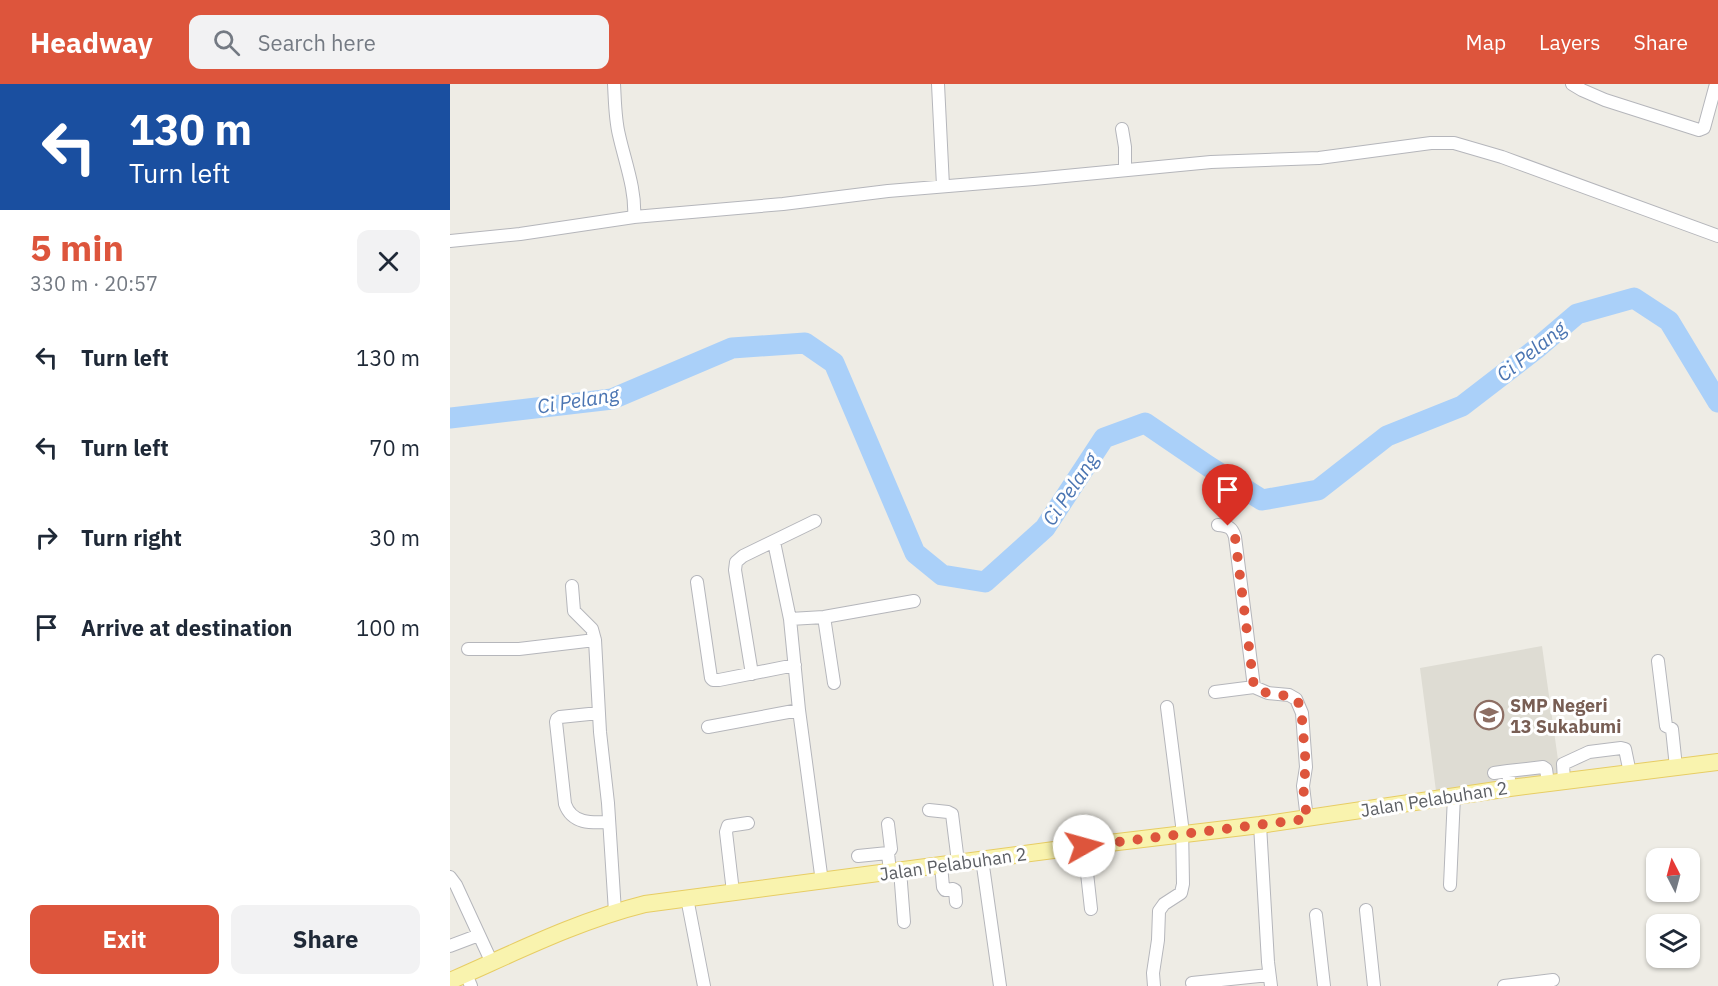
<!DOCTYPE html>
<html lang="en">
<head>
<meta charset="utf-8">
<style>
	:root { --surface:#fff; --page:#f2f2f3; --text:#1f2937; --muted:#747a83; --accent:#dd553c }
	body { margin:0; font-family:"IBM Plex Sans",sans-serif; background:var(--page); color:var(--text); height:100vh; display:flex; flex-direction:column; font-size:22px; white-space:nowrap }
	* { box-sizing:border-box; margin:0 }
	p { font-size:20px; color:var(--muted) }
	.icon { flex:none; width:33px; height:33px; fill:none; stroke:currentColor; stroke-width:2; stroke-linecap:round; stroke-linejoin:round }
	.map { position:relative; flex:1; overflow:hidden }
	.side { display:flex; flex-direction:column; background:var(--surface); width:450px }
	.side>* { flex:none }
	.guide { background:#1a4fa0; color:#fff; overflow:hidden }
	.needle { width:39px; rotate:354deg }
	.controls { position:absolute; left:1196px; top:764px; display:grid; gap:12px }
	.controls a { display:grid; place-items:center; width:54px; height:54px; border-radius:12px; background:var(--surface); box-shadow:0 2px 4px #0004; font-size:30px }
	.pin { position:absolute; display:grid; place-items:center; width:51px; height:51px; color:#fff; margin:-62px -26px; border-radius:50% 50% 50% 0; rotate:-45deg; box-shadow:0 0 6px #0007 }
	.pin .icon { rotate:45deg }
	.me { position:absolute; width:66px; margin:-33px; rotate:83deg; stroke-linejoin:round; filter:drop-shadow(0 0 4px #0008) }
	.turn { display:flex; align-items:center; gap:21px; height:126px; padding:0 30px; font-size:27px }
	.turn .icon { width:78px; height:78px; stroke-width:2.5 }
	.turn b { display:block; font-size:42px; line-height:51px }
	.round { display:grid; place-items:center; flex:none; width:63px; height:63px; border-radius:12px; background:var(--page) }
	.overview { display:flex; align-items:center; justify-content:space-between; height:102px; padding:0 30px }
	h1 { font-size:36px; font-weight:700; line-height:45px; color:var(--accent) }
	.button { display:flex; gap:12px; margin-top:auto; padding:12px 30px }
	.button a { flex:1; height:69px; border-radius:12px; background:var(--accent); color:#fff; font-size:24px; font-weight:700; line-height:69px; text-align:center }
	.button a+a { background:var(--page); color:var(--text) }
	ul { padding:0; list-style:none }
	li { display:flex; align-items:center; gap:18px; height:90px; padding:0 30px }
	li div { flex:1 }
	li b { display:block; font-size:22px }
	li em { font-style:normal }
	header { display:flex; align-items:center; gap:36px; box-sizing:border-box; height:84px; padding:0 30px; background:var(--accent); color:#fff }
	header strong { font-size:28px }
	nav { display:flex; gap:33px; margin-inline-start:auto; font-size:21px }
	.search { width:420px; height:54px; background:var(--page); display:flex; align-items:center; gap:15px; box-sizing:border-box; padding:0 21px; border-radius:12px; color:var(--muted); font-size:22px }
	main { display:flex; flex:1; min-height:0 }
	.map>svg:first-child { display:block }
</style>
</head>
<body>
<header>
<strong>Headway</strong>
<div class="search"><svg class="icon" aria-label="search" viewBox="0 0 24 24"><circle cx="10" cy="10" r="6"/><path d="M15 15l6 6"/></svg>Search here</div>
<nav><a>Map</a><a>Layers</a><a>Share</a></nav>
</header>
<main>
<section class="side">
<div class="guide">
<div class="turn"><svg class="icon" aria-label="left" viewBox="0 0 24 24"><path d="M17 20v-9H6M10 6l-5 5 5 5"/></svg><div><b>130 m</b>Turn left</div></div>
</div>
<div class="overview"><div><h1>5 min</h1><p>330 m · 20:57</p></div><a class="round"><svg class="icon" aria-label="close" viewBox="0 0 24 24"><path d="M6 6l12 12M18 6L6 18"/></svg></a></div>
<ul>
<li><svg class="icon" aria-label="left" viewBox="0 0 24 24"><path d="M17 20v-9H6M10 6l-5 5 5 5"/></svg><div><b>Turn left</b></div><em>130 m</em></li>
<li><svg class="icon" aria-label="left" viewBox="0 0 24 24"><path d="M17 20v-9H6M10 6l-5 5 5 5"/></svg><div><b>Turn left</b></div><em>70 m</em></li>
<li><svg class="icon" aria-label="right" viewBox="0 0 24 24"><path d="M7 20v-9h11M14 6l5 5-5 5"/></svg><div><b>Turn right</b></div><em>30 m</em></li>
<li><svg class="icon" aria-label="arrive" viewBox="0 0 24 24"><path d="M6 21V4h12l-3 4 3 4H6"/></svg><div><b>Arrive at destination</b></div><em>100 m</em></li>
</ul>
<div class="button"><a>Exit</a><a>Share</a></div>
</section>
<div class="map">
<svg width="1268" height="902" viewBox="0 0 1268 902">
	<rect width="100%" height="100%" fill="#eeece5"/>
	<path fill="#dedcd3" d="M1092,562L1110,690L986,707L970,584Z"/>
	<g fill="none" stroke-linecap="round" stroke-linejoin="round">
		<path stroke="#aad0f9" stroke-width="21" d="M0,334L162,315L282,264L355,259L384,279L465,469L492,491L535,498L595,444L654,354L695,339L758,382L812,416L868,406L937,352L1012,322L1086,265L1127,230L1184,214L1219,237L1268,318"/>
		<g stroke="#b5b6bb" stroke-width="14">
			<path id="minor" d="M164,0C165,17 165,35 169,51C175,78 186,106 184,133
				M488,0L493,102
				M1122,0L1132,6L1155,16L1249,46L1254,44L1266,0
				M672,45L675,63V85
				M0,157L70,150L184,133L333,120L438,107L584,95L761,78L869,74L981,59H1004L1052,73L1268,152
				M768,441C778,442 782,443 785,453L804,603
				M324,458L340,535
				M247,498L261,594L263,596H269L345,581
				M122,502L124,527L142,545L145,556L150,648L158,719L165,828
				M374,533L384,599
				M18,565H69L145,556
				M1208,577L1216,642L1222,645L1226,683
				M302,590L285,486L286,478L293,472L365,437
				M765,608L804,603L818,609L839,611L846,615L852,629L856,683L853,702L857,735
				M149,629L110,633L107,635L106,638L115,720C122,740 141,739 159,738
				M258,643L349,626
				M1044,689L1058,687
				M1114,697L1113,680L1139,668L1171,664L1175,665L1180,689
				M1060,704L1058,687L1093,683L1096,685L1098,699
				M479,726L498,728L502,730L508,778
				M438,740L441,765L438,769L440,788
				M810,741L818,878L821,902
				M634,762L641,825
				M408,772L438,769
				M532,775L550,902
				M491,781L493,803L495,806L503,805L505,806L506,818
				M450,786L454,838
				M0,793L6,801L42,879
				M372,798L349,626L340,535L374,533L464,517
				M1000,801L1004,712
				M283,808L276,748L278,742L298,739
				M237,814L254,902
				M916,826L924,902
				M866,831L874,902
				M0,862L29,851
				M16,890L21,902
				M742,899L819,891
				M704,902L703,889L708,856L709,827L714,820L731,809L733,800L732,741L717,623
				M1054,902L1103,896"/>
		</g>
		<g stroke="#e7cd64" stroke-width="18">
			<path id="major" d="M0,897C64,869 127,837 195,820L634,762L810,741L1060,704L1268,678"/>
		</g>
		<use href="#minor" stroke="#fff" stroke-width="12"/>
		<use href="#major" stroke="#f9f3ae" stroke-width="16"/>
	</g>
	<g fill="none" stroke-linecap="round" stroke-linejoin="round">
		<path stroke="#dd553c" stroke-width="10" stroke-dasharray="0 18" d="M634,762L857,735L853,702L856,683L851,623C842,606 834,614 819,610C814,608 809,605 804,603L785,453L783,447L778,442"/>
	</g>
	<defs>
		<g id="school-ring" transform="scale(1.5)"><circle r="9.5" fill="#fff" stroke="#8d6e63" stroke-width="1.5"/><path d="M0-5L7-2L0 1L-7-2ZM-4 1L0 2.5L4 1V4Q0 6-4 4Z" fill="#8d6e63"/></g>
	</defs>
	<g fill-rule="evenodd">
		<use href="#school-ring" x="1039" y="631"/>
	</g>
	<g text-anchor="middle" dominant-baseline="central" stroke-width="6" stroke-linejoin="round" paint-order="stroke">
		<g font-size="18" font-weight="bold" fill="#785e54" stroke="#fff" text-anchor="start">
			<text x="1060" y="621">SMP Negeri<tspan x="1060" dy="21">13 Sukabumi</tspan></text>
		</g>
		<g font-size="18" fill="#5c5f64" stroke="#fff">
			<text transform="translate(984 715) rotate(-9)">Jalan Pelabuhan 2</text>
			<text transform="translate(503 780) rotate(-8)">Jalan Pelabuhan 2</text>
		</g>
		<g font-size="20" font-style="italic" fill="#4b75b2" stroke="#fff">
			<text transform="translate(1081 267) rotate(-39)">Ci Pelang</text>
			<text transform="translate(128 316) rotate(-9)">Ci Pelang</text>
			<text transform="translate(620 405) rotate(-56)">Ci Pelang</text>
		</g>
	</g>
</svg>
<div class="controls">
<a><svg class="needle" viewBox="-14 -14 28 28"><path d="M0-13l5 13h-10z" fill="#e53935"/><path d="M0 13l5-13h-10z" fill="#747a83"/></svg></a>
<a><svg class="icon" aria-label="layers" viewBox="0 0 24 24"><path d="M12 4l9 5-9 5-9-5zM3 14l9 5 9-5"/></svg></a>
</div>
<div class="pin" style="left:778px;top:442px;background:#d93025"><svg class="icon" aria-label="arrive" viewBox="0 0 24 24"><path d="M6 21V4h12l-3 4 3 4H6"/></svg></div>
<svg class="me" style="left:634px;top:762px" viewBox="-20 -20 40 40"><circle r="19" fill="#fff"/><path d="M0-13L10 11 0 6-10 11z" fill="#dd553c"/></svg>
</div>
</main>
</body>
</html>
